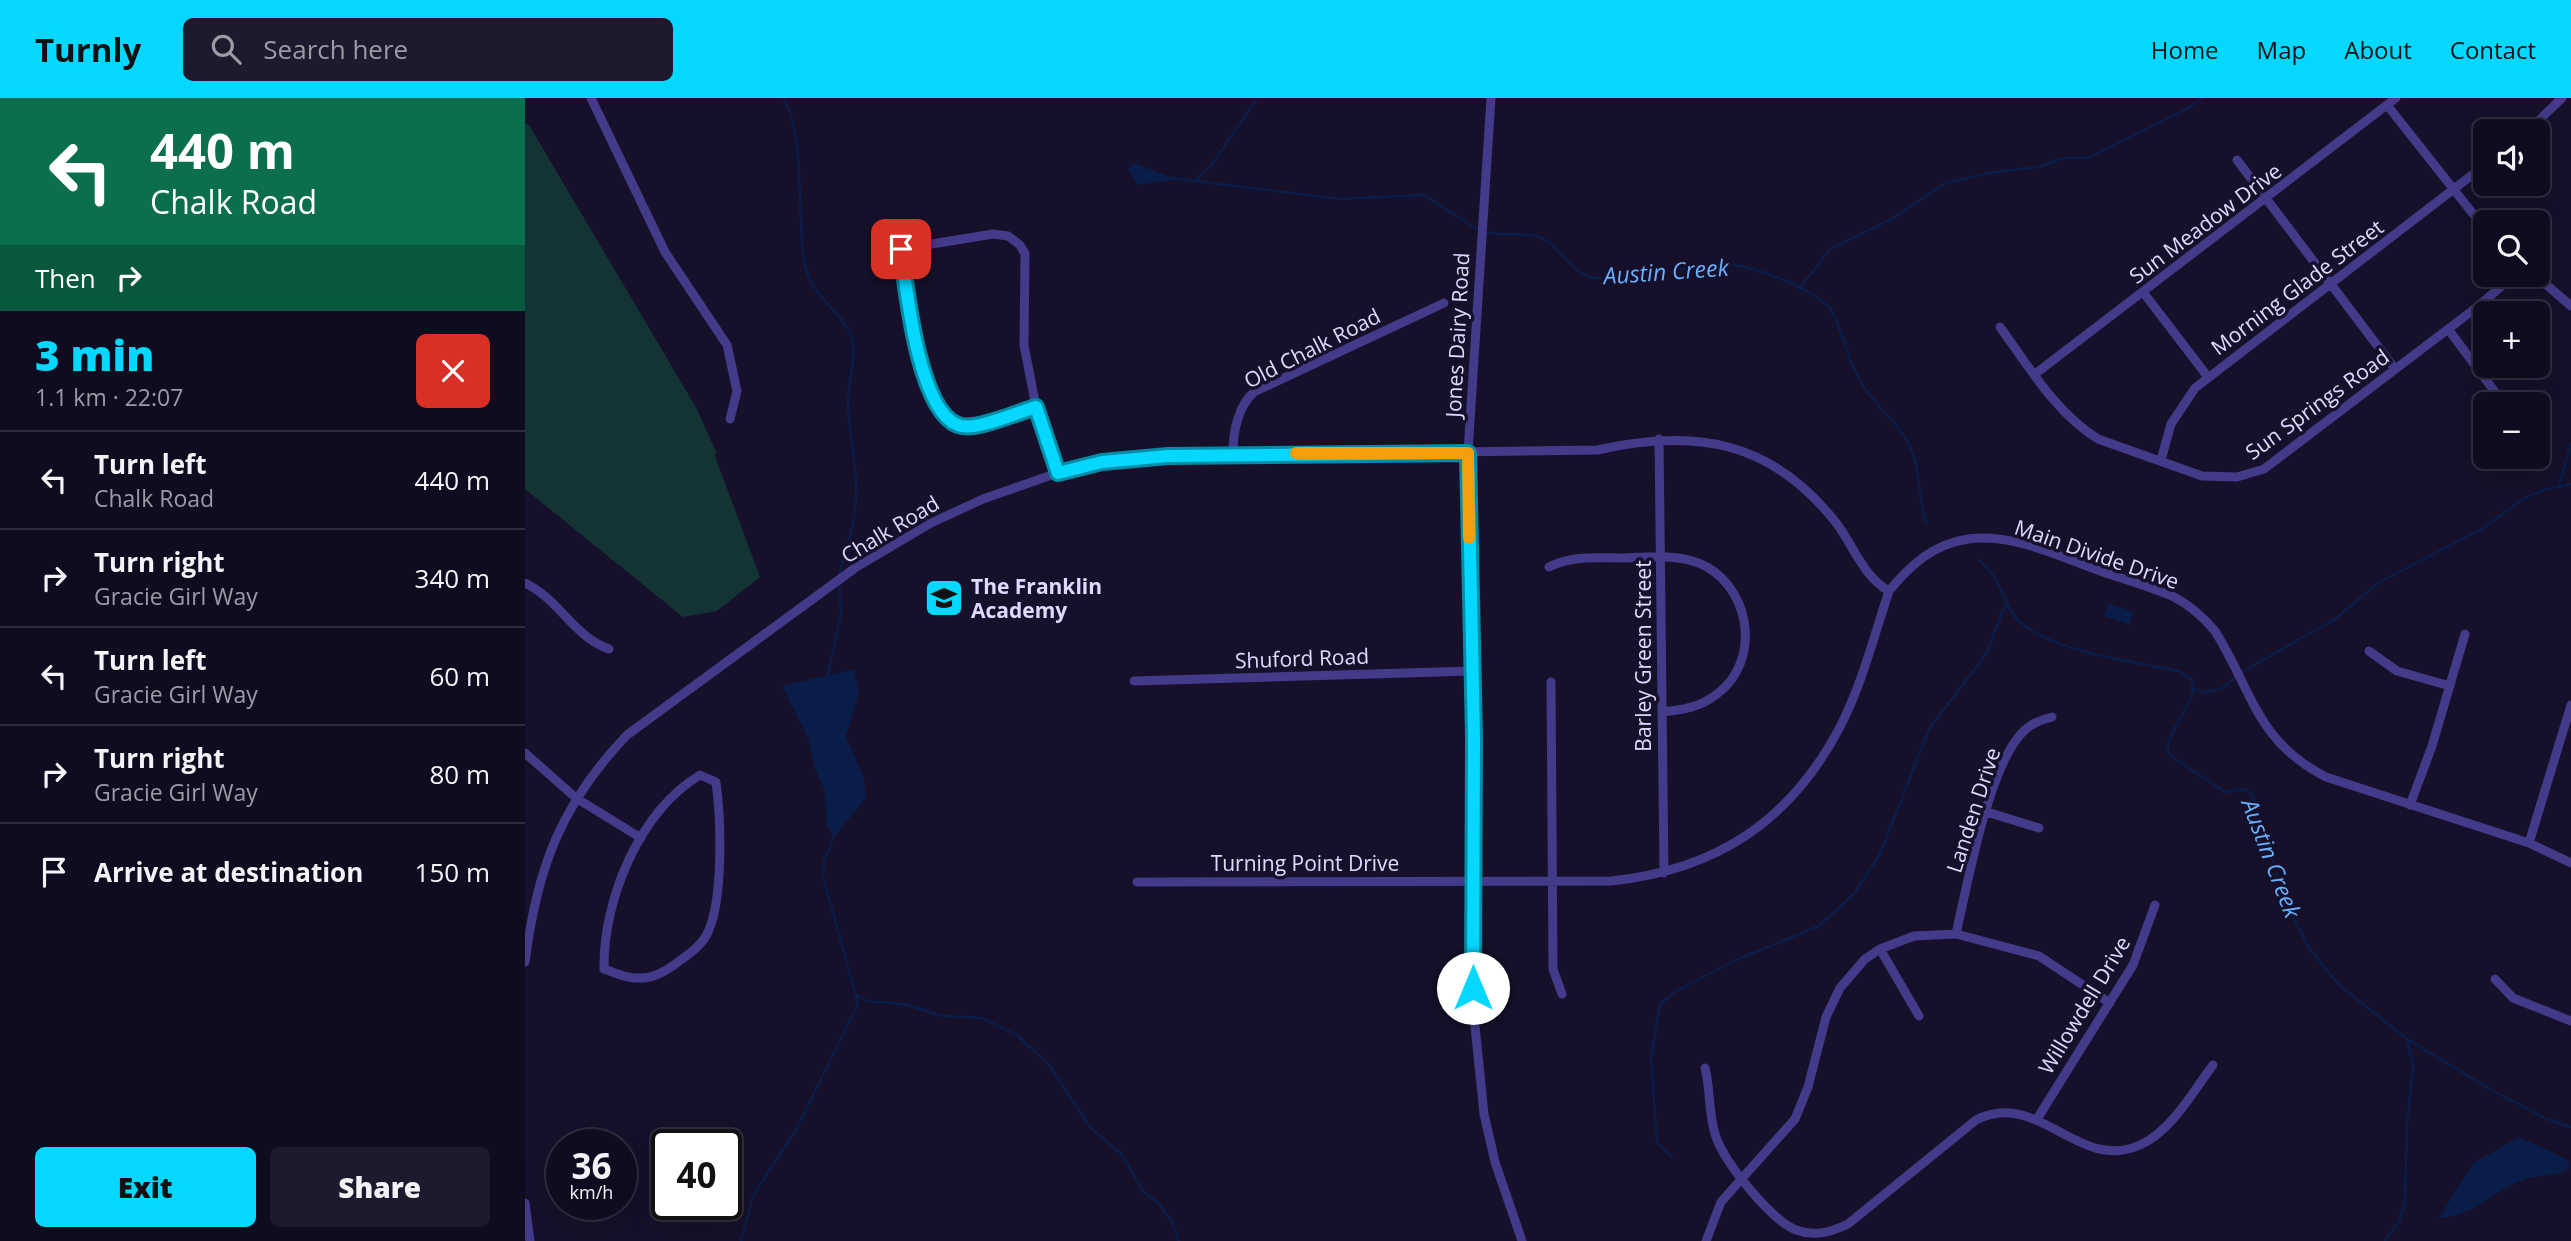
<!DOCTYPE html>
<html lang="en">
<head>
<meta charset="utf-8">
<style>
	:root { --surface:#100c20; --page:#1e1a2d; --text:#f1f3f6; --muted:#9c9ba5; --line:#302c3e; --accent:#05d7ff }
	body { margin:0; font-family:"Open Sans",sans-serif; background:var(--page); color:var(--text); height:100vh; display:flex; flex-direction:column; font-size:26px; white-space:nowrap }
	* { box-sizing:border-box; margin:0 }
	p { font-size:23px; color:var(--muted) }
	.icon { flex:none; width:38px; height:38px; fill:none; stroke:currentColor; stroke-width:2; stroke-linecap:round; stroke-linejoin:round }
	.map { position:relative; flex:1; overflow:hidden }
	.drawer { display:flex; flex-direction:column; background:var(--surface); width:525px }
	.drawer>* { flex:none }
	.top-card { background:#0b6e4f; color:#fff; overflow:hidden }
	.controls { position:absolute; left:1948px; top:21px; display:grid; gap:14px }
	.controls a { display:grid; place-items:center; width:77px; height:77px; border-radius:10px; background:var(--surface); box-shadow:0 7px 28px #0002,0 0 0 2px var(--line); font-size:35px }
	.speed { position:absolute; left:21px; top:1031px; display:flex; gap:14px; font-size:35px; font-weight:700; text-align:center }
	.speed>* { display:grid; place-content:center; width:91px; height:91px; border-radius:50%; background:var(--surface); box-shadow:0 7px 28px #0002,0 0 0 2px var(--line); line-height:1 }
	.speed small { font-size:18px; font-weight:400 }
	.speed .limit { border:4px solid #111; border-radius:10px; background:#fff; color:#111 }
	.pin { position:absolute; display:grid; place-items:center; width:60px; height:60px; color:#fff; margin:-30px; border-radius:14px; box-shadow:0 4px 10px #0006 }
	.me { position:absolute; width:77px; margin:-38px; rotate:0deg; stroke-linejoin:round; filter:drop-shadow(0 0 5px #0008) }
	.turn { display:flex; align-items:center; gap:24px; height:147px; padding:0 35px; font-size:32px }
	.turn .icon { width:91px; height:91px; stroke-width:2.5 }
	.turn b { display:block; font-size:49px; line-height:60px }
	.then { display:flex; align-items:center; height:66px; padding:0 35px; background:#0003; gap:14px; font-size:26px }
	.round { display:grid; place-items:center; flex:none; width:74px; height:74px; border-radius:10px; background:var(--page) }
	.headline { display:flex; align-items:center; justify-content:space-between; height:119px; padding:0 35px }
	h1 { font-size:42px; font-weight:800; line-height:52px; color:var(--accent) }
	.cta { display:flex; gap:14px; margin-top:auto; padding:14px 35px }
	.cta a { flex:1; height:80px; border-radius:10px; background:var(--accent); color:#111; font-size:28px; font-weight:800; line-height:80px; text-align:center }
	.cta a+a { background:var(--page); color:var(--text) }
	ul { padding:0; list-style:none }
	li { display:flex; align-items:center; gap:21px; height:98px; padding:0 35px; border-top:2px solid var(--line) }
	li div { flex:1 }
	li b { display:block; font-size:26px }
	li em { font-style:normal }
	header { display:flex; align-items:center; gap:42px; box-sizing:border-box; height:98px; padding:0 35px; background:var(--accent); color:#111 }
	header strong { font-size:33px }
	nav { display:flex; gap:38px; margin-inline-start:auto; font-size:24px }
	.search { width:490px; height:63px; background:var(--page); display:flex; align-items:center; gap:18px; box-sizing:border-box; padding:0 24px; border-radius:10px; color:var(--muted); font-size:26px }
	main { display:flex; flex:1; min-height:0 }
	.map>svg:first-child { display:block }
</style>
</head>
<body>
<header>
<strong>Turnly</strong>
<div class="search"><svg class="icon" aria-label="search" viewBox="0 0 24 24"><circle cx="10" cy="10" r="6"/><path d="M15 15l6 6"/></svg>Search here</div>
<nav><a>Home</a><a>Map</a><a>About</a><a>Contact</a></nav>
</header>
<main>
<section class="drawer">
<div class="top-card">
<div class="turn"><svg class="icon" aria-label="left" viewBox="0 0 24 24"><path d="M17 20v-9H6M10 6l-5 5 5 5"/></svg><div><b>440 m</b>Chalk Road</div></div>
<div class="then">Then<svg class="icon" aria-label="right" viewBox="0 0 24 24"><path d="M7 20v-9h11M14 6l5 5-5 5"/></svg></div>
</div>
<div class="headline"><div><h1>3 min</h1><p>1.1 km · 22:07</p></div><a class="round" style="background:#d93025;color:#fff"><svg class="icon" aria-label="close" viewBox="0 0 24 24"><path d="M6 6l12 12M18 6L6 18"/></svg></a></div>
<ul>
<li><svg class="icon" aria-label="left" viewBox="0 0 24 24"><path d="M17 20v-9H6M10 6l-5 5 5 5"/></svg><div><b>Turn left</b><p>Chalk Road</p></div><em>440 m</em></li>
<li><svg class="icon" aria-label="right" viewBox="0 0 24 24"><path d="M7 20v-9h11M14 6l5 5-5 5"/></svg><div><b>Turn right</b><p>Gracie Girl Way</p></div><em>340 m</em></li>
<li><svg class="icon" aria-label="left" viewBox="0 0 24 24"><path d="M17 20v-9H6M10 6l-5 5 5 5"/></svg><div><b>Turn left</b><p>Gracie Girl Way</p></div><em>60 m</em></li>
<li><svg class="icon" aria-label="right" viewBox="0 0 24 24"><path d="M7 20v-9h11M14 6l5 5-5 5"/></svg><div><b>Turn right</b><p>Gracie Girl Way</p></div><em>80 m</em></li>
<li><svg class="icon" aria-label="arrive" viewBox="0 0 24 24"><path d="M6 21V4h12l-3 4 3 4H6"/></svg><div><b>Arrive at destination</b></div><em>150 m</em></li>
</ul>
<div class="cta"><a>Exit</a><a>Share</a></div>
</section>
<div class="map">
<svg width="2046" height="1143" viewBox="0 0 2046 1143">
	<rect width="100%" height="100%" fill="#16102a"/>
	<path fill="#133334" d="M0,26L4,27L172,311L191,354L190,358L235,479L192,513L158,519L0,391Z"/>
	<path fill="#0a1d49" d="M609,65L646,79V82L612,87L603,72Z
		M1583,505L1609,514L1605,527L1579,518Z
		M329,571L334,595L321,638L339,680L341,700L309,739L302,727L299,691L290,671L283,640L257,588Z
		M1994,1039L2042,1061L2045,1069C2034,1081 2013,1075 1998,1082C1969,1093 1945,1120 1914,1120L1948,1065Z"/>
	<g fill="none" stroke-linecap="round" stroke-linejoin="round">
		<path stroke="#0a1d49" stroke-width="2.5" d="M259,0C280,42 272,115 279,162C285,200 316,211 326,238C333,261 322,283 323,306C324,338 333,368 331,401C330,428 320,452 314,478
			M644,80L815,101L899,97L954,132
			M672,81L686,68L732,0
			M960,134C980,140 1005,131 1022,143C1040,156 1048,177 1072,180C1116,185 1160,165 1204,167C1228,167 1296,193 1308,215C1319,238 1323,263 1336,284C1348,306 1370,321 1382,343C1397,368 1392,399 1401,425
			M1274,191L1305,151L1365,122L1421,85L1464,75L1514,69L1538,60H1563L1662,11L1677,0
			M2034,387L2046,345
			M1454,462C1476,479 1476,503 1491,520C1520,553 1611,564 1654,573L1666,581C1677,601 1639,632 1643,656L1700,694L1720,691L1728,697L1760,803L1784,850L1814,887L1882,941L1970,994L2022,1021L2046,1029
			M302,581L316,515L314,485
			M1669,591L1680,595L1696,591L1717,574L1810,521L1856,483L1957,431L1998,401L2018,392L2046,386
			M332,897L342,903L379,906L417,918L457,920L492,937L525,968L565,1029L596,1056L619,1094L634,1106L647,1124L654,1143
			M1147,1060L1132,1044L1126,959L1135,907L1148,895L1209,863L1294,828L1329,796L1355,756L1404,631L1461,556L1482,502
			M216,1143L228,1098L272,1030L333,906L298,778L299,763L309,738
			M1860,1143L1874,1123L1880,1105L1882,1028L1888,969L1882,941"/>
		<path stroke="#433b89" stroke-width="9" d="M66,0L140,154L202,247L212,293L205,321
			M966,0L943,354L949,640L948,909L959,1016L970,1064L997,1143
			M1862,7L1960,131
			M2003,33L2037,0
			M1712,62L1870,271
			M2010,177L2046,208
			M1618,194L1683,279
			M1475,229C1504,269 1531,315 1573,341L1677,378L1712,379L1739,371L1956,206L1989,177
			M1923,231L1979,306
			M1510,276L1871,0
			M511,309L499,247L500,156L495,147L483,138L468,136L376,151C381,189 393,312 433,328C449,334 493,314 511,309L533,375
			M1134,341L1139,775
			M708,355C708,334 713,308 729,294L919,205
			M1636,362L1646,326L1670,290L1960,67
			M1024,469C1048,457 1072,460 1098,460C1125,459 1157,455 1182,469C1227,495 1235,564 1192,596C1176,609 1157,612 1137,614
			M0,485C34,501 49,539 84,551
			M1844,553L1872,573L1925,588
			M609,583L947,573
			M1026,584L1028,871L1037,896
			M0,655L51,700L116,740
			M175,677L191,684C196,721 199,806 181,838C174,850 160,859 149,867C136,876 126,881 110,880C100,880 88,874 79,871C78,802 114,714 175,677Z
			M1885,707L1907,648L1940,536
			M1462,714L1514,730
			M2004,745L2046,607
			M612,784L1086,783C1191,772 1265,724 1315,629C1337,586 1349,538 1364,493C1385,467 1409,446 1443,441C1489,435 1535,459 1578,474C1601,482 1626,489 1649,499C1665,507 1678,519 1690,533C1728,594 1731,643 1801,679L2004,745L2046,765
			M1431,836C1442,787 1462,679 1492,641C1501,628 1512,623 1527,619
			M1355,851L1394,918
			M0,864C12,770 36,706 102,637L330,470L406,425L458,401L541,372L603,360L643,358L1072,352C1170,330 1247,342 1312,426C1329,449 1338,478 1364,493
			M1970,881L1988,900L2046,923
			M1180,970C1186,993 1183,1017 1191,1039C1200,1065 1246,1122 1271,1132C1290,1139 1306,1134 1323,1126L1451,1022C1515,990 1554,1077 1617,1046C1647,1032 1669,992 1688,967
			M1512,1021L1608,867L1630,807
			M0,1105L5,1143
			M1181,1143L1196,1104L1270,1021L1283,989L1301,919L1315,890L1340,861L1355,851L1389,838L1431,836L1514,858L1585,905"/>
	</g>
	<g fill="none" stroke-linecap="round" stroke-linejoin="round">
		<g stroke="#038ca6" stroke-width="18">
			<path id="route" d="M376,151C381,189 393,312 433,327C449,334 493,314 511,309L533,375L577,364L643,358L943,355L949,640L948,890"/>
		</g>
		<use href="#route" stroke="#05d7ff" stroke-width="12"/>
		<path stroke="#f59e0b" stroke-width="12" d="M771,355H943L944,440"/>
	</g>
	<defs>
		<g id="school-square" transform="scale(2.0125)"><rect x="-9" y="-9" width="18" height="18" rx="4" fill="#05d7ff" stroke="#16102a"/><path d="M0-5L7-2L0 1L-7-2ZM-4 1L0 2.5L4 1V4Q0 6-4 4Z" fill="#111"/></g>
	</defs>
	<g fill-rule="evenodd">
		<use href="#school-square" x="419" y="500"/>
	</g>
	<g text-anchor="middle" dominant-baseline="central" stroke-width="7" stroke-linejoin="round" paint-order="stroke">
		<g font-size="21" fill="#e0d9ff" stroke="#16102a">
			<text transform="translate(1680 125) rotate(-37)">Sun Meadow Drive</text>
			<text transform="translate(1772 189) rotate(-37)">Morning Glade Street</text>
			<text transform="translate(932 237) rotate(-87)">Jones Dairy Road</text>
			<text transform="translate(787 250) rotate(-27)">Old Chalk Road</text>
			<text transform="translate(1792 306) rotate(-36)">Sun Springs Road</text>
			<text transform="translate(365 431) rotate(-31)">Chalk Road</text>
			<text transform="translate(1572 456) rotate(19)">Main Divide Drive</text>
			<text transform="translate(1118 558) rotate(-90)">Barley Green Street</text>
			<text transform="translate(777 560) rotate(-2)">Shuford Road</text>
			<text transform="translate(1448 712) rotate(-72)">Landen Drive</text>
			<text x="780" y="765">Turning Point Drive</text>
			<text transform="translate(1559 907) rotate(-59)">Willowdell Drive</text>
		</g>
		<g font-size="21" font-weight="bold" fill="#e0d9ff" stroke="#16102a" text-anchor="start">
			<text x="446" y="488">The Franklin<tspan x="446" dy="24">Academy</tspan></text>
		</g>
		<g font-size="23" font-style="italic" fill="#67b0ff" stroke="#16102a">
			<text transform="translate(1141 173) rotate(-4)">Austin Creek</text>
			<text transform="translate(1747 760) rotate(69)">Austin Creek</text>
		</g>
	</g>
</svg>
<div class="controls">
<a><svg class="icon" aria-label="sound" viewBox="0 0 24 24"><path d="M4 9h4l5-4v14l-5-4H4zM17 9q2 3 0 6"/></svg></a>
<a><svg class="icon" aria-label="search" viewBox="0 0 24 24"><circle cx="10" cy="10" r="6"/><path d="M15 15l6 6"/></svg></a>
<a>+</a>
<a>−</a>
</div>
<div class="speed"><div>36<small>km/h</small></div><div class="limit">40</div></div>
<div class="pin" style="left:376px;top:151px;background:#d93025"><svg class="icon" aria-label="arrive" viewBox="0 0 24 24"><path d="M6 21V4h12l-3 4 3 4H6"/></svg></div>
<svg class="me" style="left:948px;top:890px" viewBox="-20 -20 40 40"><circle r="19" fill="#fff"/><path d="M0-13L10 11 0 6-10 11z" fill="#05d7ff"/></svg>
</div>
</main>
</body>
</html>
